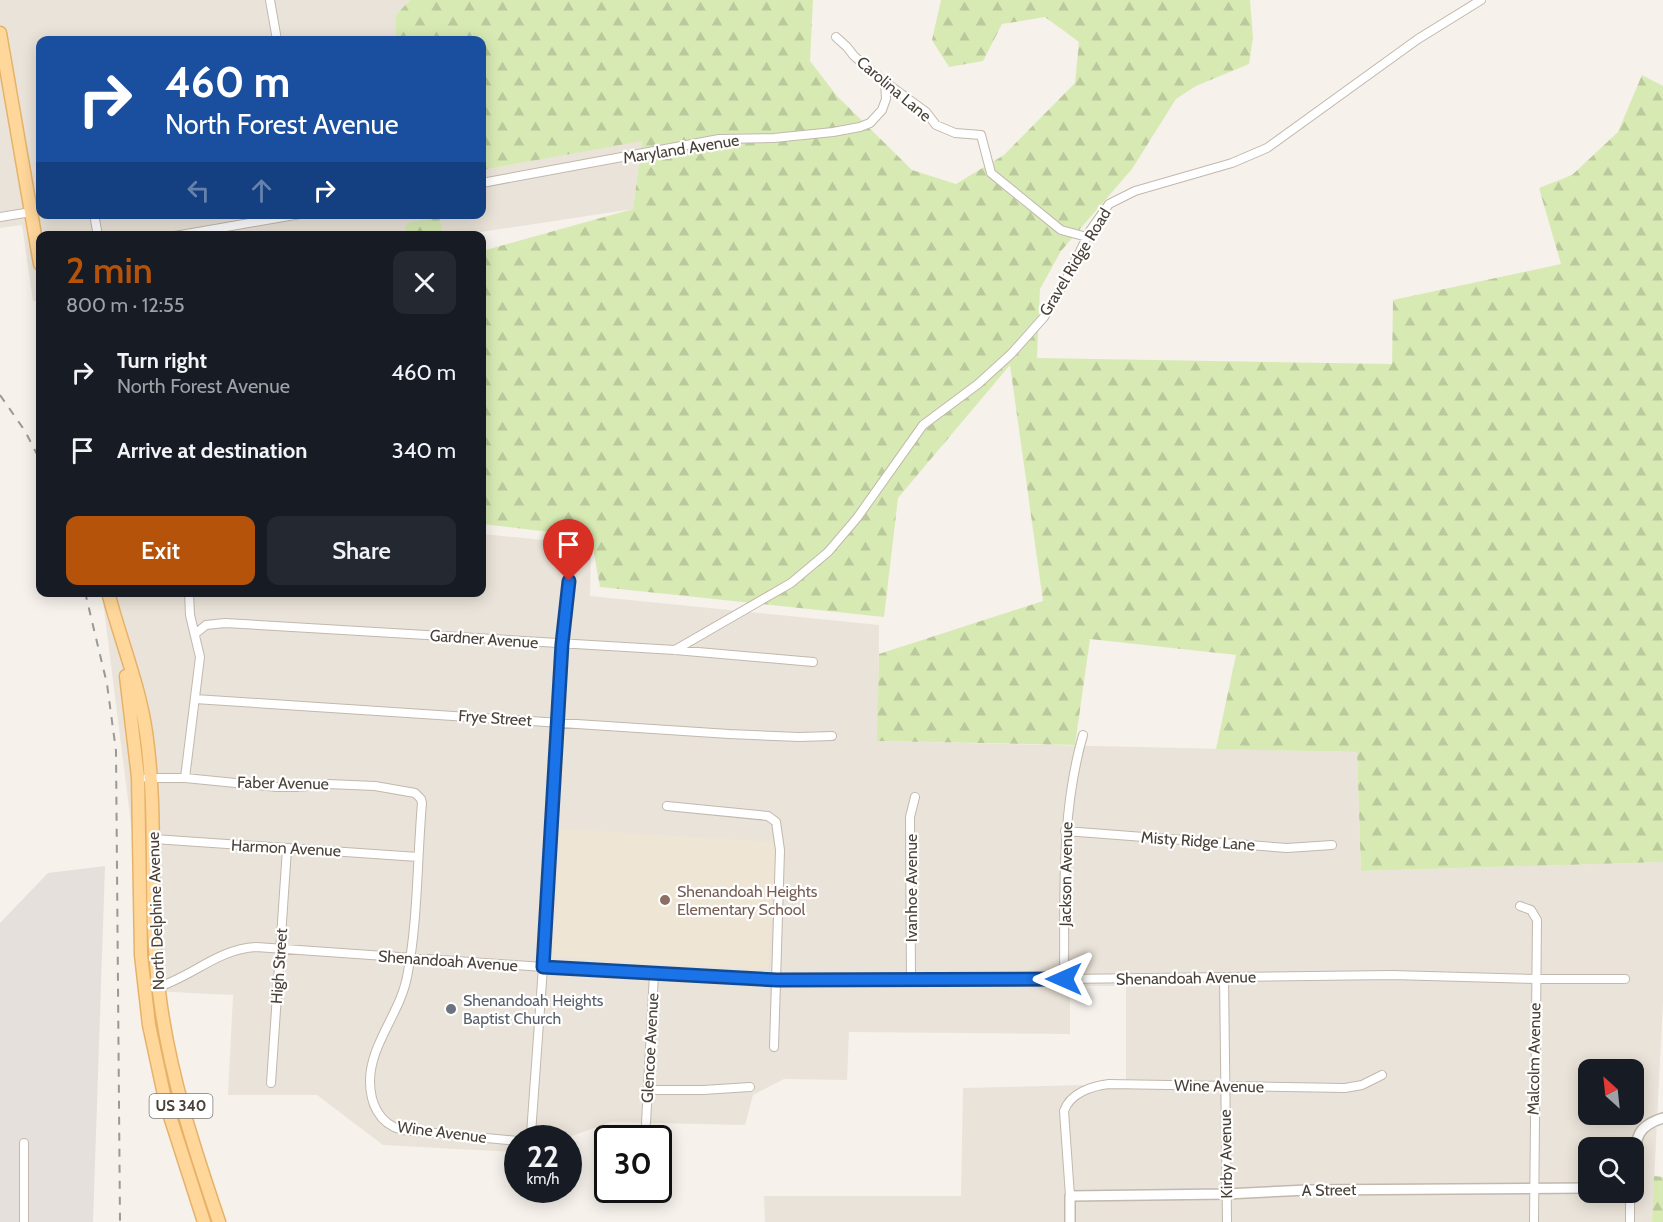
<!DOCTYPE html>
<html lang="en">
<head>
<meta charset="utf-8">
<style>
	:root { --surface:#171b24; --page:#242831; --text:#f1f3f6; --muted:#9ea1a6; --accent:#b45309 }
	body { margin:0; font-family:Cabin,sans-serif; background:var(--page); color:var(--text); height:100vh; display:flex; flex-direction:column; font-size:22px; white-space:nowrap }
	* { box-sizing:border-box; margin:0 }
	p { font-size:20px; color:var(--muted) }
	.icon { flex:none; width:33px; height:33px; fill:none; stroke:currentColor; stroke-width:2; stroke-linecap:round; stroke-linejoin:round }
	.map { position:relative; flex:1; overflow:hidden }
	.side { position:absolute; left:36px; top:231px; width:450px; height:366px; display:flex; flex-direction:column; background:var(--surface); border-radius:12px; box-shadow:0 3px 15px #0003 }
	.side>* { flex:none }
	.top-card { position:absolute; left:36px; top:36px; width:450px; height:183px; border-radius:12px; box-shadow:0 3px 15px #0003; background:#1a4fa0; color:#fff; overflow:hidden }
	.needle { width:39px; rotate:333deg }
	.tools { position:absolute; left:1578px; top:1059px; display:grid; gap:12px }
	.tools a { display:grid; place-items:center; width:66px; height:66px; border-radius:12px; background:var(--surface); box-shadow:0 3px 15px #0003; font-size:30px }
	.speed { position:absolute; left:504px; top:1125px; display:flex; gap:12px; font-size:30px; font-weight:700; text-align:center }
	.speed>* { display:grid; place-content:center; width:78px; height:78px; border-radius:50%; background:var(--surface); box-shadow:0 3px 15px #0003; line-height:1 }
	.speed small { font-size:15px; font-weight:400 }
	.speed .limit { border:3px solid #111; border-radius:9px; background:#fff; color:#111 }
	.pin { position:absolute; display:grid; place-items:center; width:51px; height:51px; color:#fff; margin:-62px -26px; border-radius:50% 50% 50% 0; rotate:-45deg; box-shadow:0 0 6px #0007 }
	.pin .icon { rotate:45deg }
	.me { position:absolute; width:66px; margin:-33px; rotate:270deg; stroke-linejoin:round; filter:drop-shadow(0 0 4px #0008) }
	.turn { display:flex; align-items:center; gap:21px; height:126px; padding:0 30px; font-size:27px }
	.turn .icon { width:78px; height:78px; stroke-width:2.5 }
	.turn b { display:block; font-size:42px; line-height:51px }
	.lanes { display:flex; align-items:center; height:57px; padding:0 30px; background:#0003; justify-content:center; gap:30px; direction:ltr }
	.lanes .off { opacity:.35 }
	.round { display:grid; place-items:center; flex:none; width:63px; height:63px; border-radius:12px; background:var(--page) }
	.overview { display:flex; align-items:center; justify-content:space-between; height:102px; padding:0 30px }
	h1 { font-size:36px; font-weight:600; line-height:45px; color:var(--accent) }
	.primary-button { display:flex; gap:12px; margin-top:auto; padding:12px 30px }
	.primary-button a { flex:1; height:69px; border-radius:12px; background:var(--accent); color:#fff; font-size:24px; font-weight:600; line-height:69px; text-align:center }
	.primary-button a+a { background:var(--page); color:var(--text) }
	ul { padding:0; list-style:none }
	li { display:flex; align-items:center; gap:18px; height:78px; padding:0 30px }
	li div { flex:1 }
	li b { display:block; font-size:22px }
	li em { font-style:normal }
	.map>svg:first-child { display:block }
</style>
</head>
<body>
<div class="map">
<svg width="1663" height="1222" viewBox="0 0 1663 1222">
	<defs>
		<pattern id="forest-firs" width="22" height="20" patternUnits="userSpaceOnUse" patternTransform="scale(1.5)"><rect width="22" height="20" fill="#d8eab4"/><path d="M5 1l3.5 6h-7zM16 11l3.5 6h-7z" fill="#bbca9c"/></pattern>
	</defs>
	<rect width="100%" height="100%" fill="#f6f1eb"/>
	<path fill="#eae3d9" fill-rule="evenodd" d="M0,0H410L396,15V40H40V214H482V170L642,140L633,209L461,235L40,236V300L33,301L22,225L0,228Z
		M482,534L591,545L590,596L879,625L878,741L1357,752L1361,871L1663,862V1001L1652,1222H765L764,1196H961L963,1088L1126,1084V986H1070V1034L849,1032L847,1080L784,1079L753,1095L745,1125L611,1122L566,1138H518L517,1152L383,1145L317,1095H228L233,995L152,991L102,593L482,592ZM1588,1070H1634V1114H1588ZM1588,1148H1634V1192H1588Z"/>
	<path fill="#e6e0dc" d="M105,866L93,1222H0V923L48,873Z"/>
	<path fill="#efe5d5" d="M561,829L777,842L768,970L553,957Z"/>
	<path fill="url(#forest-firs)" d="M410,0H813L810,61L837,96L912,170L956,184L1004,155L1075,83L1079,42L1045,17L1002,24L983,61L949,67L932,40L941,0H1250L1253,38L1249,64L1196,86L1176,99L1132,169L1061,251L1040,289L1037,358L1392,364L1393,300L1561,264L1539,188L1572,175L1618,132L1642,75L1663,86V862L1361,871L1357,752L1216,749L1236,655L1090,639L1075,745L877,741L879,654L1043,601L1010,365L898,498L884,617L600,587L591,537L482,524V251L633,209L642,141L482,170V40H396V15Z
		M439,217L443,235H404L407,223Z
		M1654,1176L1663,1177V1222H1652Z"/>
	<g fill="none" stroke-linecap="round" stroke-linejoin="round">
		<g stroke="#c2b8ad" stroke-width="10">
			<path id="minor" d="M270,0L277,40
				M836,37L847,47L854,56L885,82L926,112L936,125L955,133L981,135L991,173L1061,230L1087,237
				M482,183L719,139L774,138L833,132L860,127L870,123L882,110L886,99L885,82
				M94,214L98,236
				M0,217L31,212
				M175,236L300,214
				M195,634L206,625L225,623L675,650L813,662
				M675,650L791,583L828,552L857,518L923,425L978,384L1011,354L1044,317L1067,278L1090,231L1109,204L1135,191L1232,163L1267,148L1418,39L1481,0
				M195,699L729,734L799,737L832,736
				M147,778H185L277,787H298L328,784L375,786L415,793L421,799L422,803C417,860 418,922 407,977C400,1013 370,1045 370,1081C370,1103 379,1124 402,1130L518,1141
				M185,778L200,657L190,615L189,592
				M667,806L768,816L776,822L780,850L774,1047
				M1065,831L1287,848L1332,845
				M154,839L418,857
				M1520,906L1531,910L1537,920L1534,1222
				M1224,977L1227,1222
				M1064,979C1065,897 1060,815 1083,735
				M911,980L910,817L915,797
				M155,988C191,978 217,949 256,947L543,967L777,980L1064,979L1392,975L1536,979H1625
				M271,1083L287,849
				M647,1090H703L750,1087
				M646,1123L654,974
				M529,1138L531,1134L543,967L562,644L569,581
				M24,1143V1222
				M1070,1196L1064,1111C1070,1093 1092,1086 1109,1084L1345,1088L1362,1085L1382,1075
				M1630,1222V1192"/>
		</g>
		<g stroke="#c2b8ad" stroke-width="12">
			<path id="tertiary" d="M1634,1162C1636,1137 1637,1126 1663,1118
				M1070,1222V1196L1226,1194L1308,1190L1588,1188"/>
		</g>
		<g stroke="#e6b269" stroke-width="15">
			<path id="primary" d="M0,33L40,264
				M108,592C120,639 139,684 146,732C159,821 147,910 160,999C170,1076 194,1148 219,1222
				M126,676L138,777L141,955L149,1025L166,1104L204,1222"/>
		</g>
		<use href="#minor" stroke="#fff" stroke-width="8"/>
		<use href="#tertiary" stroke="#fff" stroke-width="9"/>
		<use href="#primary" stroke="#ffd79b" stroke-width="12"/>
		<path stroke="#999" stroke-width="2" stroke-dasharray="8 8" stroke-linecap="butt" d="M0,395L25,431L40,460
			M85,592L107,684L116,751L120,1222"/>
	</g>
	<g fill="none" stroke-linecap="round" stroke-linejoin="round">
		<g stroke="#114b97" stroke-width="15">
			<path id="route" d="M569,581L562,644L543,967L777,980L1064,979"/>
		</g>
		<use href="#route" stroke="#1a73e8" stroke-width="10"/>
	</g>
	<circle fill="#8d6e63" stroke="#fff" stroke-width="2" cx="665" cy="900" r="6"/>
	<circle fill="#6b7280" stroke="#fff" stroke-width="2" cx="451" cy="1009" r="6"/>
	<g text-anchor="middle" dominant-baseline="central" stroke-width="4.5" stroke-linejoin="round" paint-order="stroke">
		<rect fill="#fff" stroke="#807a74" stroke-width="1.5" x="149.5" y="1094" width="63" height="24" rx="4.5"/>
		<g font-size="15" font-weight="bold" fill="#4a4138">
			<text x="181" y="1106">US 340</text>
		</g>
		<g font-size="16" fill="#4a4138" stroke="#fff">
			<text transform="translate(894 89) rotate(40)">Carolina Lane</text>
			<text transform="translate(681 149) rotate(-9)">Maryland Avenue</text>
			<text transform="translate(1075 262) rotate(-59)">Gravel Ridge Road</text>
			<text transform="translate(484 639) rotate(4)">Gardner Avenue</text>
			<text transform="translate(495 718) rotate(4)">Frye Street</text>
			<text transform="translate(283 783) rotate(1)">Faber Avenue</text>
			<text transform="translate(1198 841) rotate(4)">Misty Ridge Lane</text>
			<text transform="translate(286 848) rotate(3)">Harmon Avenue</text>
			<text transform="translate(1066 874) rotate(-89)">Jackson Avenue</text>
			<text transform="translate(911 888) rotate(-90)">Ivanhoe Avenue</text>
			<text transform="translate(156 911) rotate(-92)">North Delphine Avenue</text>
			<text transform="translate(448 961) rotate(4)">Shenandoah Avenue</text>
			<text transform="translate(279 966) rotate(-86)">High Street</text>
			<text transform="translate(1186 978) rotate(-1)">Shenandoah Avenue</text>
			<text transform="translate(650 1048) rotate(-87)">Glencoe Avenue</text>
			<text transform="translate(1534 1059) rotate(-89)">Malcolm Avenue</text>
			<text transform="translate(1219 1086) rotate(1)">Wine Avenue</text>
			<text transform="translate(442 1132) rotate(7)">Wine Avenue</text>
			<text transform="translate(1226 1154) rotate(-91)">Kirby Avenue</text>
			<text transform="translate(1329 1190) rotate(-1)">A Street</text>
		</g>
		<g font-size="16" fill="#785e54" stroke="#fff" text-anchor="start">
			<text x="677" y="891">Shenandoah Heights<tspan x="677" dy="18">Elementary School</tspan></text>
		</g>
		<g font-size="16" fill="#5b616d" stroke="#fff" text-anchor="start">
			<text x="463" y="1000">Shenandoah Heights<tspan x="463" dy="18">Baptist Church</tspan></text>
		</g>
	</g>
</svg>
<div class="tools">
<a><svg class="needle" viewBox="-14 -14 28 28"><path d="M0-13l5 13h-10z" fill="#e53935"/><path d="M0 13l5-13h-10z" fill="#9ea1a6"/></svg></a>
<a><svg class="icon" aria-label="search" viewBox="0 0 24 24"><circle cx="10" cy="10" r="6"/><path d="M15 15l6 6"/></svg></a>
</div>
<div class="speed"><div>22<small>km/h</small></div><div class="limit">30</div></div>
<div class="pin" style="left:569px;top:581px;background:#d93025"><svg class="icon" aria-label="arrive" viewBox="0 0 24 24"><path d="M6 21V4h12l-3 4 3 4H6"/></svg></div>
<svg class="me" style="left:1064px;top:979px" viewBox="-20 -20 40 40"><path d="M0-17L14 15 0 8-14 15z" fill="#1a73e8" stroke="#fff" stroke-width="4"/></svg>
<div class="top-card">
<div class="turn"><svg class="icon" aria-label="right" viewBox="0 0 24 24"><path d="M7 20v-9h11M14 6l5 5-5 5"/></svg><div><b>460 m</b>North Forest Avenue</div></div>
<div class="lanes"><svg class="icon off" aria-label="left" viewBox="0 0 24 24"><path d="M17 20v-9H6M10 6l-5 5 5 5"/></svg><svg class="icon off" aria-label="ahead" viewBox="0 0 24 24"><path d="M12 20V5M6 11l6-6 6 6"/></svg><svg class="icon" aria-label="right" viewBox="0 0 24 24"><path d="M7 20v-9h11M14 6l5 5-5 5"/></svg></div>
</div>
<section class="side">
<div class="overview"><div><h1>2 min</h1><p>800 m · 12:55</p></div><a class="round"><svg class="icon" aria-label="close" viewBox="0 0 24 24"><path d="M6 6l12 12M18 6L6 18"/></svg></a></div>
<ul>
<li><svg class="icon" aria-label="right" viewBox="0 0 24 24"><path d="M7 20v-9h11M14 6l5 5-5 5"/></svg><div><b>Turn right</b><p>North Forest Avenue</p></div><em>460 m</em></li>
<li><svg class="icon" aria-label="arrive" viewBox="0 0 24 24"><path d="M6 21V4h12l-3 4 3 4H6"/></svg><div><b>Arrive at destination</b></div><em>340 m</em></li>
</ul>
<div class="primary-button"><a>Exit</a><a>Share</a></div>
</section>
</div>
</body>
</html>
